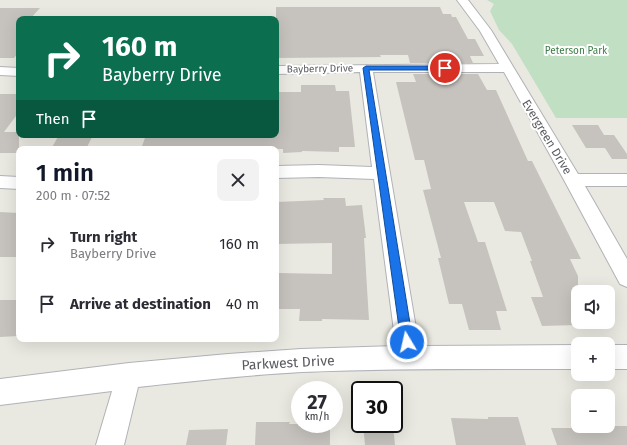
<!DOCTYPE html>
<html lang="en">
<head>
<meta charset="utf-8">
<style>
	:root { --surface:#fff; --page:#f2f2f3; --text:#2b2b33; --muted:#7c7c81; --accent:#111827 }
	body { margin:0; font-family:"Fira Sans",sans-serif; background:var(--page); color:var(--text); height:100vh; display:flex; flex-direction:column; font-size:15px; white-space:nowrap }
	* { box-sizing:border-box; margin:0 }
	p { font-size:13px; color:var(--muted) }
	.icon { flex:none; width:22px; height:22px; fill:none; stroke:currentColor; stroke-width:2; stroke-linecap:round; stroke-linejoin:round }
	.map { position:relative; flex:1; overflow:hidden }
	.details { position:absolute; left:16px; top:146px; width:263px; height:196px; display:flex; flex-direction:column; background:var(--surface); border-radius:8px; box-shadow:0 4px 16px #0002 }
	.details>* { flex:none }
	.banner { position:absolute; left:16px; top:16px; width:263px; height:122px; border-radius:8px; box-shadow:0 4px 16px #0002; background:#0b6e4f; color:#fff; overflow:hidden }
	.fabs { position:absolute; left:571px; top:285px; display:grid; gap:8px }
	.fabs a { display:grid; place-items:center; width:44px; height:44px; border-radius:8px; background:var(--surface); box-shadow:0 4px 16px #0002; font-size:20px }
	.speed { position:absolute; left:291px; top:381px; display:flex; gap:8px; font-size:20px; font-weight:700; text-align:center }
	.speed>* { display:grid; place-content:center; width:52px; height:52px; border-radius:50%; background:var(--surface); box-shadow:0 4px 16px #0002; line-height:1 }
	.speed small { font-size:10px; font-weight:400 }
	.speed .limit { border:2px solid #111; border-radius:6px; background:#fff; color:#111 }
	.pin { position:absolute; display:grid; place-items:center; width:34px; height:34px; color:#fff; margin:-17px; border:2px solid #fff; border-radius:50%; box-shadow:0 1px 4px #0007 }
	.me { position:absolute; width:44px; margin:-22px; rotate:351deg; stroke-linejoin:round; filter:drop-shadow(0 0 3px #0008) }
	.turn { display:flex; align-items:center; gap:14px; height:84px; padding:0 20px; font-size:18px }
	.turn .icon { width:52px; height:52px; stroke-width:2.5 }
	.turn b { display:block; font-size:28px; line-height:34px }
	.then { display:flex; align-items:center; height:38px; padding:0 20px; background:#0003; gap:8px; font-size:15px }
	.round { display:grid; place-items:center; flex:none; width:42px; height:42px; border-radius:8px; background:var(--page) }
	.summary { display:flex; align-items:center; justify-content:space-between; height:68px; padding:0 20px }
	h1 { font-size:24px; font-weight:600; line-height:30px; color:var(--accent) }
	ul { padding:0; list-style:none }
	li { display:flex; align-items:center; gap:12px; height:60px; padding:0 20px }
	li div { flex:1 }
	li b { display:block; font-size:15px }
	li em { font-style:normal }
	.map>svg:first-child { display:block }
</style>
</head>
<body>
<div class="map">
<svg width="627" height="445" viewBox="0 0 627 445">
	<rect width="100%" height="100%" fill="#eae9e1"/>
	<path fill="#c0dfc3" d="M487,0H627V118H556L512,44L499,30L490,11L494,4Z"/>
	<path fill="#c6c3be" d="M276,7H440L443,14H451L452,17H456L468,39H475L484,56H470L473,63H410L408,55H380L381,57L276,58L278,21H276Z
		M0,8H40L30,19H19V52L14,58H0Z
		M413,74H478L487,90H496L528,161H532L581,259H570L578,276V325L542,326L531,297H543L530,261H532L521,232L505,231L494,202H464L478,242H485L507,311H496L501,330H469L462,304H449L438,258H441L423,190L431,189L424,160H415L396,82H416Z
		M301,85H335L336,91H349L355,147H339V152L302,151V152L283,153V149H141L146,135H276V92H301Z
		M0,94H19V112L4,132H19V153H0Z
		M572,125H598L604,135H614L627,154V159H612L605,148H586Z
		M59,135H93L86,149H51Z
		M323,198H345L346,206L362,205L366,238H364L369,320L322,319V321H299L300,309H276L278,273L332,274V243L276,244V202L324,200Z
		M0,212L19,213V257H0Z
		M0,300H19V336L0,337Z
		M488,417H518L526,445H456L451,418L488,419Z
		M256,422H290L289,424H330V445H255Z
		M363,424H393L395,445H365Z
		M576,426H627V445H557L551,428H577Z
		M228,429L226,445H186L189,430Z"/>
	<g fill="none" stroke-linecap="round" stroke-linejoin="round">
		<g stroke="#b1b2b7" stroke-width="2">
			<path id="minor" d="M457,0H468L491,30L578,174H627V186H585L627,259V287L620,284L564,180L504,72H373L419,346L578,345V369C486,369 394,368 302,372C247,375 193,381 138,387L124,445H96L112,391L0,405V379L129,363L228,354L301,349L396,346L374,179L319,177L276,178V166L319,165L372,167L360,72L276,74V66L499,64L480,31Z
				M0,67L19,68V76L0,75Z
				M0,176L19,177V189L0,188Z
				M608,345H627V369H608Z"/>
		</g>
		<use href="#minor" fill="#fff" fill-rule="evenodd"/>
	</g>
	<path fill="#1a73e8" stroke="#114b97" d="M366,66H445L448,68L445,70H369L413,342L411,345L407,347L403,345L401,342L363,68Z"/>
	<g text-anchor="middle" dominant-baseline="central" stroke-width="4" stroke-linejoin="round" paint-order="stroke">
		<g font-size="10" fill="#3d7b47" stroke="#fff">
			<text x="576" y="51">Peterson Park</text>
		</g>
		<g font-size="10" fill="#595b60" stroke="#fff">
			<text transform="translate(320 69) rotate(-1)">Bayberry Drive</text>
		</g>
		<g font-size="12" fill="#595b60" stroke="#fff">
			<text transform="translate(547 137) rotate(59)">Evergreen Drive</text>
		</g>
		<g font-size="14" fill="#595b60" stroke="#fff">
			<text transform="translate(288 363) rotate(-3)">Parkwest Drive</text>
		</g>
	</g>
</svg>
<div class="fabs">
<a><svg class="icon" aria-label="sound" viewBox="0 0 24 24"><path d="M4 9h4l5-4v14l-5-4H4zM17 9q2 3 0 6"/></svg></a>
<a>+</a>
<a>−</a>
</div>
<div class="speed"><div>27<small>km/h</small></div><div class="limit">30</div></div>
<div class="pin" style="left:445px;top:68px;background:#d93025"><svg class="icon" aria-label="arrive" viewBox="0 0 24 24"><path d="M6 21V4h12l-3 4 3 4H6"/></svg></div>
<svg class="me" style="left:407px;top:342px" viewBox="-20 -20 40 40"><circle r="17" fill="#1a73e8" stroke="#fff" stroke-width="3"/><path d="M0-11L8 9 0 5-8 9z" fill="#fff"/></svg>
<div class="banner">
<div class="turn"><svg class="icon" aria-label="right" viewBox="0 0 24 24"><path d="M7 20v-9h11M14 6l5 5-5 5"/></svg><div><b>160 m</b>Bayberry Drive</div></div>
<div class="then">Then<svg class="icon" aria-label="arrive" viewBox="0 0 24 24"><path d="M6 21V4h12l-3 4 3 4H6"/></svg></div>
</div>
<section class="details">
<div class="summary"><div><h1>1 min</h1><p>200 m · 07:52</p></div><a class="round"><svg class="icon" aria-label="close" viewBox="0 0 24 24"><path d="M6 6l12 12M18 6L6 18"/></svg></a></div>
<ul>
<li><svg class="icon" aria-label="right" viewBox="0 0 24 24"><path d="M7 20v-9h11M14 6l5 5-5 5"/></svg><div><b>Turn right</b><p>Bayberry Drive</p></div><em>160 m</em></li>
<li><svg class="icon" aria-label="arrive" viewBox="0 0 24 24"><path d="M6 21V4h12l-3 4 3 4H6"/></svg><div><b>Arrive at destination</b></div><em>40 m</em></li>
</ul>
</section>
</div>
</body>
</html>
